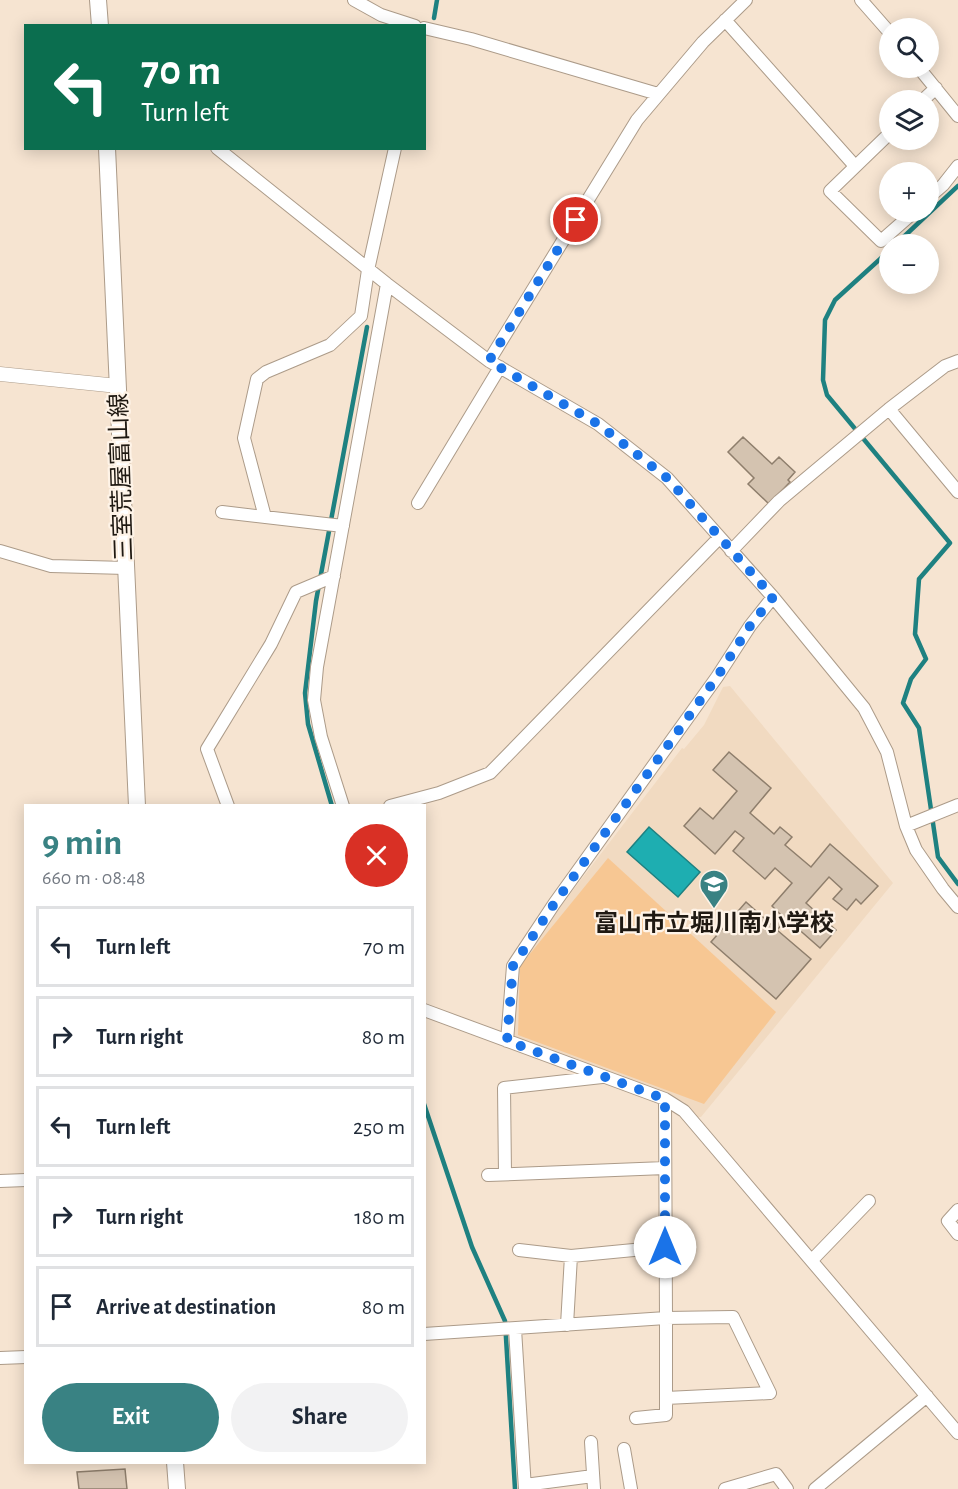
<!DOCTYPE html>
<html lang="en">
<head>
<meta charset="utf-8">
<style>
	:root { --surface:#fff; --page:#f2f2f3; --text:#1f2937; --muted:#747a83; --line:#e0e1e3; --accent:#398283 }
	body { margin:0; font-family:"Alegreya Sans","Noto Sans JP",sans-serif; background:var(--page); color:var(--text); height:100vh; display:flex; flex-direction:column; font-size:22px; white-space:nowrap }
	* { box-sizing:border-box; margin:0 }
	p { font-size:20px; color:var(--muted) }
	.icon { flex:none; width:33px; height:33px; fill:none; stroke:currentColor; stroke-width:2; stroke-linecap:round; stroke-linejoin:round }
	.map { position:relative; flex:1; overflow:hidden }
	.side { position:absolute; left:24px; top:804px; width:402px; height:660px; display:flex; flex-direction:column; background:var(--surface); border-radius:0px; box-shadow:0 3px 15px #0003 }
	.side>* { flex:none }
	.guide { position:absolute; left:24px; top:24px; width:402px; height:126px; border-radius:0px; box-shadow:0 3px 15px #0003; background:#0b6e4f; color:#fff; overflow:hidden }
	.fabs { position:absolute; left:879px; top:18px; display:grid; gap:12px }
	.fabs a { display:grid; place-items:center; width:60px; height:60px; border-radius:50%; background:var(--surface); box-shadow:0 3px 15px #0003; font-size:30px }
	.pin { position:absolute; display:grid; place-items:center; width:51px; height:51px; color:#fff; margin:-26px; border:3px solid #fff; border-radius:50%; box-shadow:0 2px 6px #0007 }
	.me { position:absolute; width:66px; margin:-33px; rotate:0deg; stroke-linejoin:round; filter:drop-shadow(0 0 4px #0008) }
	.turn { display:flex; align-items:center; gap:21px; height:126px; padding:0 18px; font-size:27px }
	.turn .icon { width:78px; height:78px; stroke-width:2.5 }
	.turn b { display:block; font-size:42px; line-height:51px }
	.round { display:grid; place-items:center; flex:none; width:63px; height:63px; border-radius:32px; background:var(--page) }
	.overview { display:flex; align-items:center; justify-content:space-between; height:102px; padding:0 18px }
	h1 { font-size:36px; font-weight:700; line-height:45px; color:var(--accent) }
	.action { display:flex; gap:12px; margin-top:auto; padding:12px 18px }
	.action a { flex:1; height:69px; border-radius:36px; background:var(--accent); color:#fff; font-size:24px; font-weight:700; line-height:69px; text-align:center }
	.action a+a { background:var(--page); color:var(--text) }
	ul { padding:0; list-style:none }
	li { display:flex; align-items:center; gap:18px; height:81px; margin:0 12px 9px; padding:0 6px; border:3px solid var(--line); border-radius:0px }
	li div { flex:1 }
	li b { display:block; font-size:22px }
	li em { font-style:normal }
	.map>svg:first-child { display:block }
</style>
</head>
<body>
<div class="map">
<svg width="958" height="1489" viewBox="0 0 958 1489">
	<rect width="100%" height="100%" fill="#f6e4d1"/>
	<path fill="#f1dac1" d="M730,686L893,883L701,1117H696L684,1102L515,1040L510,1034L518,974L537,937L682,748L684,749L704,725L723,687Z"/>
	<path fill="#f7c793" d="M608,858L776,1012L704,1104L518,1035L520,966Z"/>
	<path fill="#1eaeb1" stroke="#1e8181" stroke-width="1.5" d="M649,827L700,872L678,897L627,852Z"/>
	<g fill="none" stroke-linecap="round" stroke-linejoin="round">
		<path stroke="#1e8181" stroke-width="4.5" d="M434,18L437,0
			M896,244L958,186
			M890,250L835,300L825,320L823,380L827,395L950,543L919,579L915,634L926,659L911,679L903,703L919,728L938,857L958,884
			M332,806L308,724L305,693L316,601L367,327
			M424,1104L472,1247L505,1321L515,1489"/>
	</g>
	<path fill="#d4c3b0" stroke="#8e7e6c" stroke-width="1.5" d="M743,437L772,464L779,457L795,472L788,480L790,482L769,504L748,484L754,478L728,452Z
		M729,752L771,788L750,813L774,834L780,827L792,837L785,845L811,867L830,844L878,886L861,904L856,899L847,910L833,899L842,889L829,877L806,903L836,930L820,948L787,919L777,930L811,959L776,999L711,942L746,902L772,925L781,915L772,906L792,883L775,868L765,879L733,851L744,838L735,831L715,854L684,826L700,808L713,819L737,791L713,770Z
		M125,1469L127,1489H79L77,1472Z"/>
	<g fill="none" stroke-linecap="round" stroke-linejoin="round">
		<g stroke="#ac9b89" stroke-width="14">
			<path id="minor" d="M354,0L381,15L415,26
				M861,0L890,33
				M725,20L855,166
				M424,28L471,39L658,94
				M919,68L958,116
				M923,100L936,88
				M890,133L830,191L881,241L914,212
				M217,148L387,284L489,361L598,424L667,478L773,597L864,708L887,752L906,826L916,850L943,889L958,907
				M928,198L943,185L958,166
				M489,361L637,120L703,42L746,0
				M889,409L958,492
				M418,503L500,367
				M222,512L343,526
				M265,517L244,438L257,379L266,372L330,345L361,316L368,270L395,148
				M0,551L51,566L126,568
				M731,551L779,501L889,409L945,366L958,361
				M228,806L207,749L271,644L296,592L334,576
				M343,806L321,737L314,700L317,667L387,284
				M390,806L439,793L490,773L719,538
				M906,826L958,805
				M424,1010L665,1099L684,1111L958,1433
				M507,1041L513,966L554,904L717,677L750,626L773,597
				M505,1174L504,1088L602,1077
				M488,1175L665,1168
				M0,1181L26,1180
				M958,1210L948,1221L958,1234
				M519,1250L571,1256L665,1247
				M812,1260L869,1201
				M567,1325L571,1256
				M515,1329L525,1489
				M424,1334L666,1318L665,1099
				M0,1358L26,1357
				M636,1418L666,1415V1318L733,1317L770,1393L666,1398
				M591,1442L594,1489
				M624,1449L631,1489
				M525,1485L593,1476
				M725,1489L776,1474L787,1489
				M815,1489L927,1396"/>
		</g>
		<g stroke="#ac9b89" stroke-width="15">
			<path id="tertiary" d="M0,374L118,386"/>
		</g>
		<g stroke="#ac9b89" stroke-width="18">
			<path id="secondary" d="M98,0L100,26
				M107,148L137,806
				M175,1462L177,1489"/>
		</g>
		<use href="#minor" stroke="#fff" stroke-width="12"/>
		<use href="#tertiary" stroke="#fff" stroke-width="14"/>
		<use href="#secondary" stroke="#fff" stroke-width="16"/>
	</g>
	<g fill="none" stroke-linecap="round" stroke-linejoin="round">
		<path stroke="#1a73e8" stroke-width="10" stroke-dasharray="0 18" d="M576,220L489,361L598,424L667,478L773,597L750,626L717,677L554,904L513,966L507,1041L665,1099V1247"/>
	</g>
	<defs>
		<g id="school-pin" transform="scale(1.5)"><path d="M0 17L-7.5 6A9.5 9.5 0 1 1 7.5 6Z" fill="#398283" stroke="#fef3e7"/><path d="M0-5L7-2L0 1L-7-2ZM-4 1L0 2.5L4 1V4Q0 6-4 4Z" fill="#fff"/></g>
	</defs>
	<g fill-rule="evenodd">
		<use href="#school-pin" x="714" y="884"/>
	</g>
	<g text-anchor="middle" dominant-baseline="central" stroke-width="4.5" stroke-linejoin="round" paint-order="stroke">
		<g font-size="24" fill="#1f1912" stroke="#fef3e7">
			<text transform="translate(122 477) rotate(-92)">三室荒屋富山線</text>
		</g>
		<g font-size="24" font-weight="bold" fill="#1f1912" stroke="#fef3e7">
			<text x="714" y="924">富山市立堀川南小学校</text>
		</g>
	</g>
</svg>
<div class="fabs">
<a><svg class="icon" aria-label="search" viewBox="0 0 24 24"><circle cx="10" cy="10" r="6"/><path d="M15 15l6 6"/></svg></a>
<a><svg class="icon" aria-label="layers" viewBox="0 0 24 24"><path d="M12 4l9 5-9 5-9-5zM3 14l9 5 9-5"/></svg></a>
<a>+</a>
<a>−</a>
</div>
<div class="pin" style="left:576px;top:220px;background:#d93025"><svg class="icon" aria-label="arrive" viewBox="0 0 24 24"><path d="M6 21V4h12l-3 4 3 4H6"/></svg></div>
<svg class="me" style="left:665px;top:1247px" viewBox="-20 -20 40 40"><circle r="19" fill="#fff"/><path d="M0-13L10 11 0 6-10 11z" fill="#1a73e8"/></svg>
<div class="guide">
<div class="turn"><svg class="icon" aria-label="left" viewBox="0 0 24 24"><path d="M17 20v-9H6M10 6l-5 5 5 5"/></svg><div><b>70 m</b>Turn left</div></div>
</div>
<section class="side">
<div class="overview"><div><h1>9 min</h1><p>660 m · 08:48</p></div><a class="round" style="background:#d93025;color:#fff"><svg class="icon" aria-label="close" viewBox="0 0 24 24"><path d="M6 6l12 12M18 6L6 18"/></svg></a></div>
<ul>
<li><svg class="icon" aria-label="left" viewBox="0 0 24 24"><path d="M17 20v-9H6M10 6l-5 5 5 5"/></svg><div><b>Turn left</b></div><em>70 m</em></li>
<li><svg class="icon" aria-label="right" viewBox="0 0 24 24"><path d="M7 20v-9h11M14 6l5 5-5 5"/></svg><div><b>Turn right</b></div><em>80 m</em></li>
<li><svg class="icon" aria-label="left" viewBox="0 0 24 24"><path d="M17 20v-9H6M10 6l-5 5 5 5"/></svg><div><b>Turn left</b></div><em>250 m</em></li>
<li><svg class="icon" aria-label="right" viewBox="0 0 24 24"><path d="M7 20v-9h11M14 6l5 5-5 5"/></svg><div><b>Turn right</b></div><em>180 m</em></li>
<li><svg class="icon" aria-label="arrive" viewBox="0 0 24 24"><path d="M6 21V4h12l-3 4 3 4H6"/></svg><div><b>Arrive at destination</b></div><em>80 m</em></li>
</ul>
<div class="action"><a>Exit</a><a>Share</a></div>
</section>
</div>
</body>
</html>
